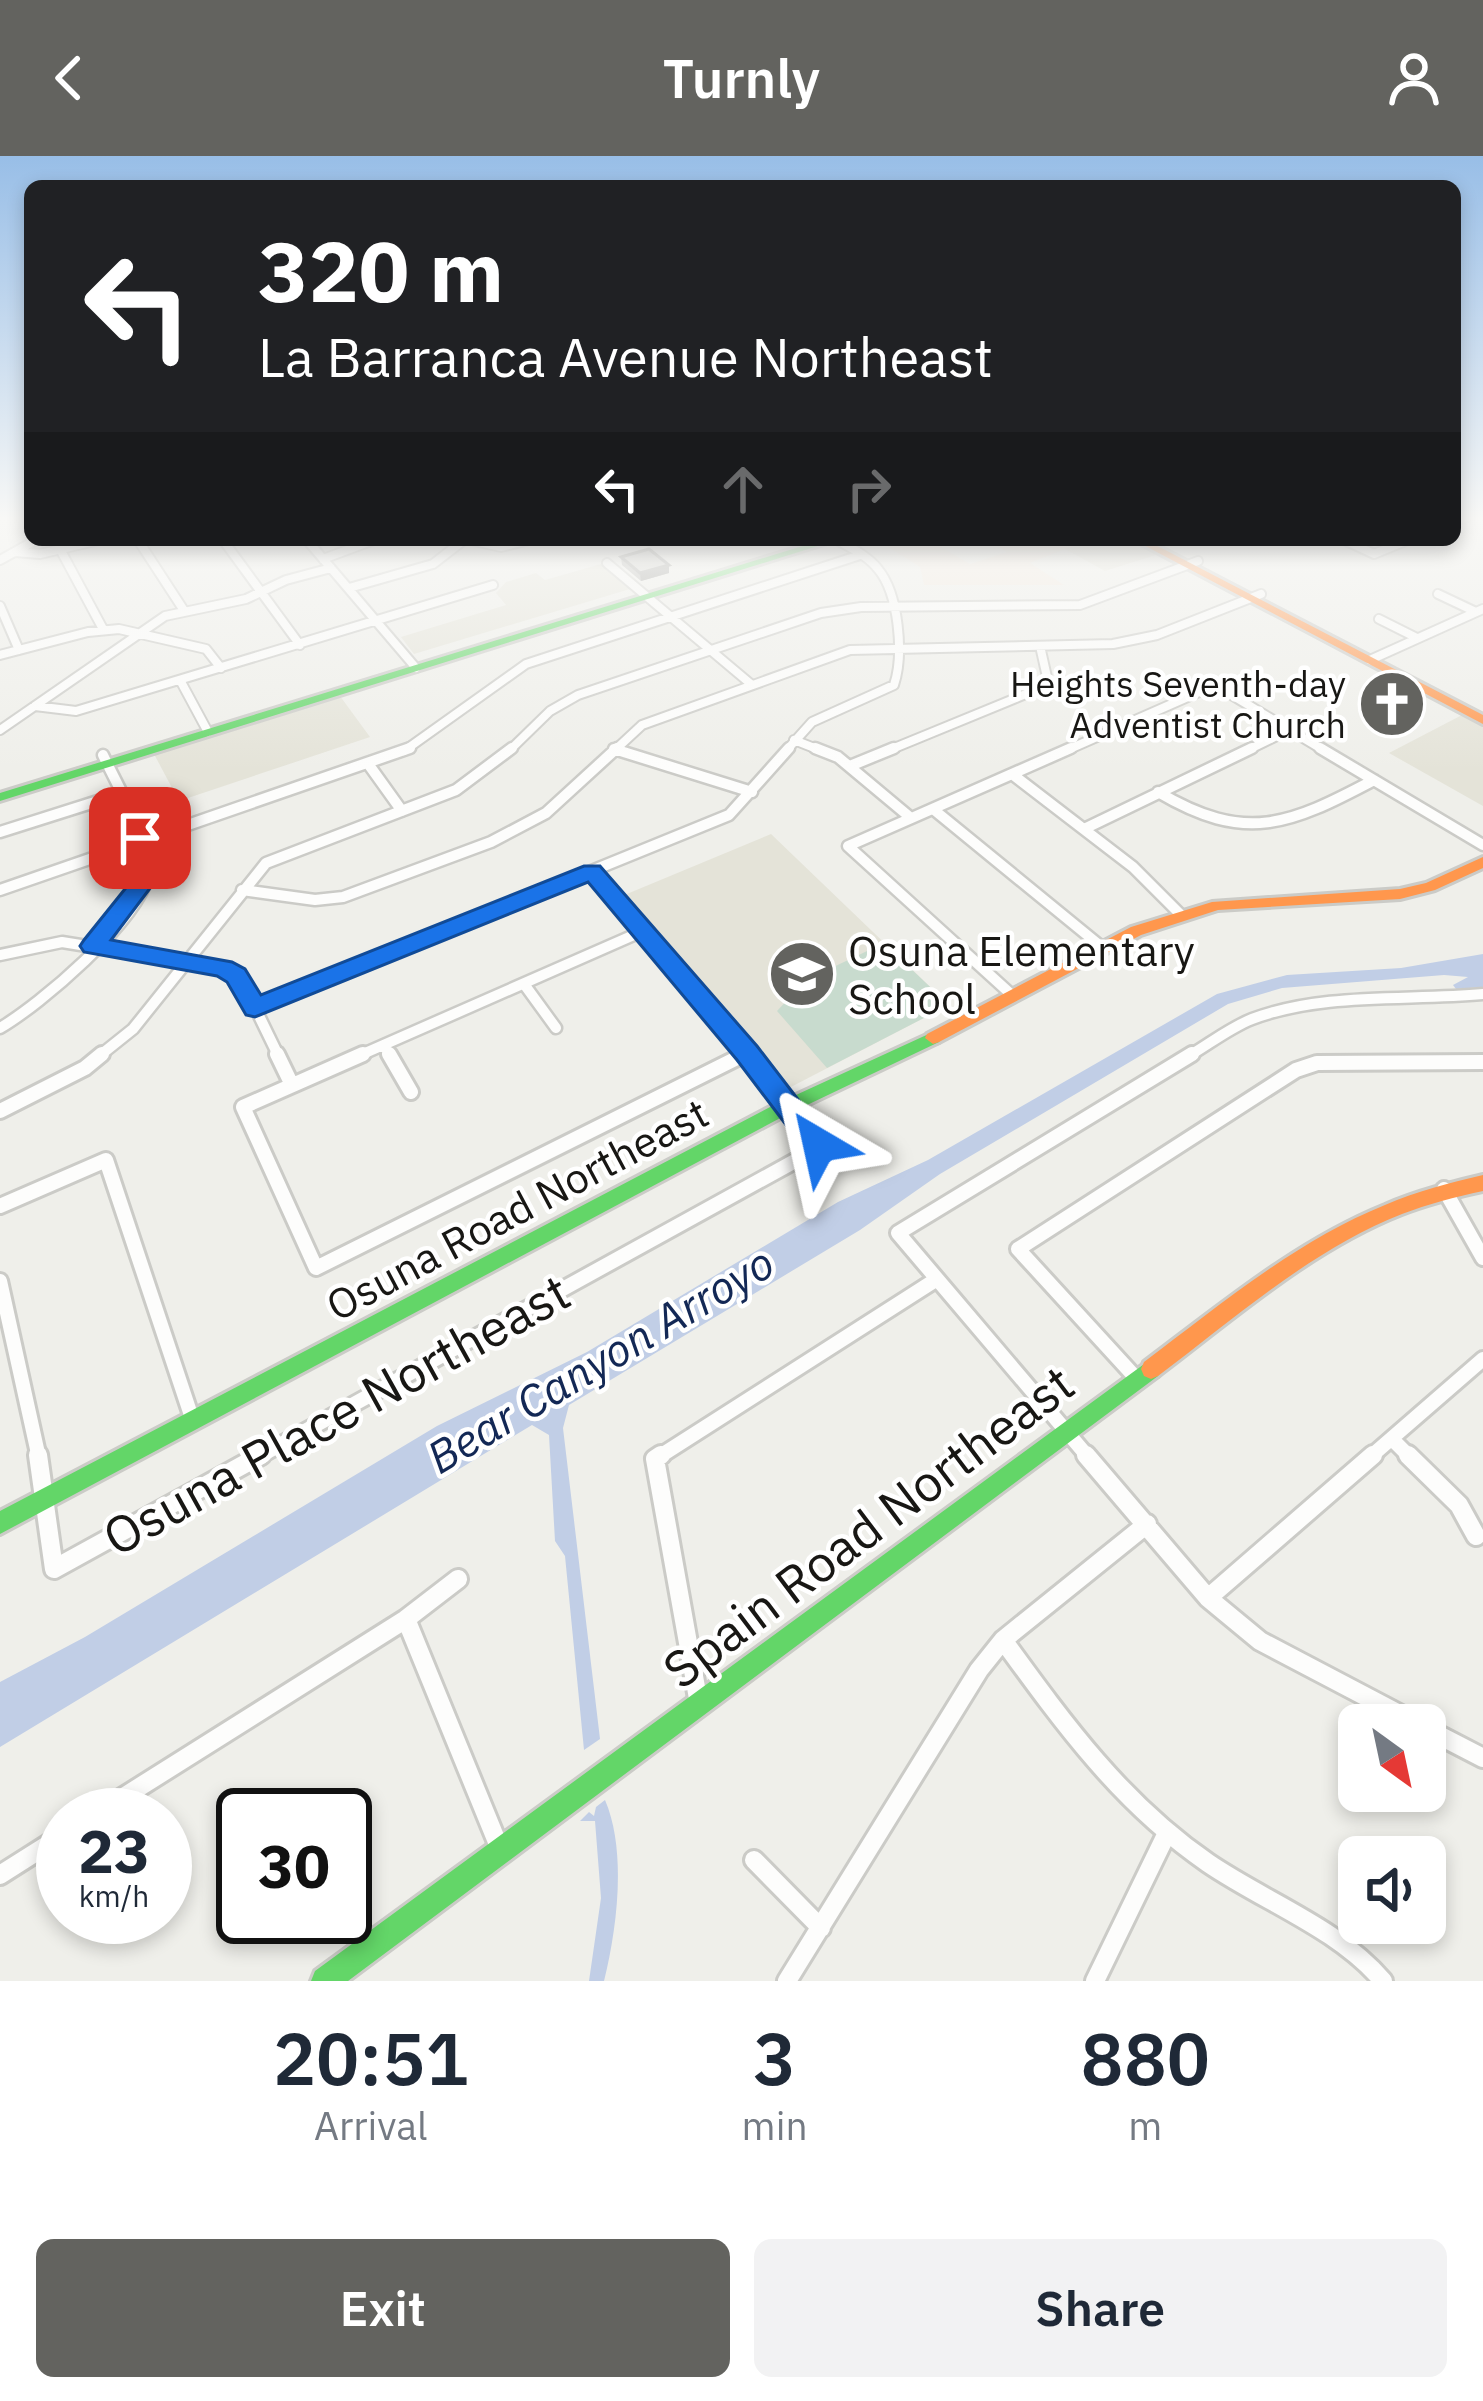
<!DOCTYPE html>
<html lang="en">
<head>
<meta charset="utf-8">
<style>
	:root { --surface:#fff; --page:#f2f2f3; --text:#1f2937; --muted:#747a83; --accent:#63635f }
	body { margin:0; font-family:"IBM Plex Sans",sans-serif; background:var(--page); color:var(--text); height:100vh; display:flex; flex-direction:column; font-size:45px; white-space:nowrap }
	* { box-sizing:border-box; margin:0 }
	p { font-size:39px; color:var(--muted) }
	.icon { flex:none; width:66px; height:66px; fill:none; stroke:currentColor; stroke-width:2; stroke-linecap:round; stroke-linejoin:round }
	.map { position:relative; height:1825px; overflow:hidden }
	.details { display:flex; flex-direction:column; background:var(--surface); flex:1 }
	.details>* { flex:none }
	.hud { position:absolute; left:24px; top:24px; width:1437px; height:366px; border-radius:18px; box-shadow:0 6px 18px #0003; background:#202124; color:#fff; overflow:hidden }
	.needle { width:78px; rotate:147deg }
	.controls { position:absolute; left:1338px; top:1548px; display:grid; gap:24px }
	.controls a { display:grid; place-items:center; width:108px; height:108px; border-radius:18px; background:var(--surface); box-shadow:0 6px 18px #0003; font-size:60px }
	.speed { position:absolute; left:36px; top:1632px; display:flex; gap:24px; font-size:60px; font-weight:700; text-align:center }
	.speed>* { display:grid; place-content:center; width:156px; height:156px; border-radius:50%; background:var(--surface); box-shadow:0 6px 18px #0003; line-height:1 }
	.speed small { font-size:30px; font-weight:400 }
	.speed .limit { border:6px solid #111; border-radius:18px; background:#fff; color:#111 }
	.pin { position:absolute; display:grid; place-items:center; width:102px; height:102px; color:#fff; margin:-51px; border-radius:24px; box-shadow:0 6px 18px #0006 }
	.me { position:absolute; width:132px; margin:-66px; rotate:324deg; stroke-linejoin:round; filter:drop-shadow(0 0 9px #0008) }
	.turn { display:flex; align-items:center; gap:42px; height:252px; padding:0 36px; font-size:54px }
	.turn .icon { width:156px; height:156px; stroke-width:2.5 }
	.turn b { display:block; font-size:84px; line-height:102px }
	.lanes { display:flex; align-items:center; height:114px; padding:0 36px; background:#0003; justify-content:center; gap:60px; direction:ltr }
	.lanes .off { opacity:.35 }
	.eta { display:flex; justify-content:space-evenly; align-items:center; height:204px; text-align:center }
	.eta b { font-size:72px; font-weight:600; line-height:84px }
	.action { display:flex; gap:24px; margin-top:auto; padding:24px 36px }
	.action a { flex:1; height:138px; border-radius:18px; background:var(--accent); color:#fff; font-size:48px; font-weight:600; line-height:138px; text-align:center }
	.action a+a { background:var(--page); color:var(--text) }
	header { display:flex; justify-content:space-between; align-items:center; height:156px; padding:0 36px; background:var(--accent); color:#fff; font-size:54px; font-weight:600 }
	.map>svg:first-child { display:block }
</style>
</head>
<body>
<header><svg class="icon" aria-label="back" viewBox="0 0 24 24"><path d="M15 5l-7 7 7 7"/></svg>Turnly<svg class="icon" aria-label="person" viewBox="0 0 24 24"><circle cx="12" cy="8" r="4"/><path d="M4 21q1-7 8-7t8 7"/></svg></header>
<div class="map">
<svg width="1483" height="1825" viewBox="0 0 1483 1825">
	<rect width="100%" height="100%" fill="#efefea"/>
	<path fill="#e4e3d8" d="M1084,384H1132L1159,398L1105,415L1063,392Z
		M601,408L630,433L414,498L401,481L506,449L496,437L506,426L536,417L545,424Z
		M340,540L370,581L179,645L154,598Z
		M1462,559L1483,570V650L1389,597Z
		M771,678L949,849L787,933L622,740Z"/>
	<path fill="#f3e8dd" d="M877,384H929L970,408L1007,396L988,384L1085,385L1030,407L1064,429H924L920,411Z"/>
	<path fill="#c8dbce" d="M884,787L949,849L827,912L777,855L806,824Z"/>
	<path fill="#c1cee6" d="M1483,798V831L1456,833L1453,829L1468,821L1444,819L1282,832L1228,848L940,1018L860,1074L569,1249L563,1272L600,1583L584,1594L565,1400L555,1385L549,1279L532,1269L0,1591V1526L85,1481L437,1270L587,1196L838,1046L928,1004L1217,838L1287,819L1401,812Z
		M605,1644C627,1695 617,1773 604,1825H589L601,1742L595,1665H580L589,1656L594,1660L596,1651Z"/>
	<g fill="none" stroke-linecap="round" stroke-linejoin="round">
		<g stroke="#cbcbc7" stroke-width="12">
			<path id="street-far3" d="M1455,365L1469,360
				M138,384L183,453
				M223,384L300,489
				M307,384L416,512
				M470,384L501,391L529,384
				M1344,384L1374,398L1408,384
				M60,393L103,473
				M15,396L40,398L99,384
				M323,403L374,384
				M0,404L36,384
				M607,407L752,529
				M349,432L433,408L464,384
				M1438,438L1476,456
				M0,450L19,494
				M1379,463L1417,482
				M0,499L88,476L119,473L206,493L221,512
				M1370,504L1483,453
				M180,524L208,576
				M35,550L76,555L493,429
				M0,574L165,460L246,443L286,424L331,412
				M794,584L822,595
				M614,593L620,595
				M404,595L526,508L860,399
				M509,595L550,555L578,539L821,457L861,451L1080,449L1198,405
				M614,595L642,569L850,494L1113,488L1157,479L1261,438
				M786,595L812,566L894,529C904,499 899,438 878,413C868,400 851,392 837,384
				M887,595L1038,533L1047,521L1040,490
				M1065,595L1215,529L1325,595
				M1246,595L1289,574"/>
		</g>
		<g stroke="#cbcbc7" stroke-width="15">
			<path id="street-far2" d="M815,592L838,601L911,662
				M1320,592L1483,689
				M614,593L752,636
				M369,609L402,655
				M850,610L894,592
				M1012,618L1133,711L1180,758
				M1158,636C1246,688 1289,669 1374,624
				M933,653L1103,792
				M1084,673L1252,592
				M0,676L120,638
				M592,716L749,901
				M0,734L410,592
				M242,734L315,744L343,741L491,686L546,657L617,592
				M0,799L62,786L223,812L246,833L279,901
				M524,828L556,872
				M1013,840L848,690L1071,592
				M255,852L729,659L789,592
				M0,872C41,848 136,767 148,720C155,694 115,625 103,599
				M384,889L391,901
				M98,901L133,873L266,707L456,634L512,592
				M356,901L643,775
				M739,901L747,897
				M1187,901C1208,889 1229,872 1252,863C1324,836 1407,845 1483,838"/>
		</g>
		<g stroke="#cbcbc7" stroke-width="20">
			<path id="street-far1" d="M277,898L292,929
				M363,898L243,951L316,1112L745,898
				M389,898L411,936
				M0,955L85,912L102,898
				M1444,1033L1483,1102
				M0,1050L106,1004L193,1265
				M0,1125L39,1302
				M1136,1222L1018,1093L1296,914L1317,907L1483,906
				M1392,1283L1411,1302
				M256,1302L815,994L819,990L814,978L746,898
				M657,1302L937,1123
				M1089,1302L898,1077L1192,898
				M1369,1302L1483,1203"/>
		</g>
		<g stroke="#cbcbc7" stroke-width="24">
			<path id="street" d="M38,1299L54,1413L261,1299
				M661,1299L655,1303L699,1548
				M1086,1299L1208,1442L1260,1485L1420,1569
				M1408,1299L1459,1349L1476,1380
				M1208,1442L1373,1299
				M406,1463L458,1423
				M1003,1484C1064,1568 1121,1647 1208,1707C1265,1746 1338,1772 1383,1825
				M1425,1572L1483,1602
				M95,1659L406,1463L500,1693
				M754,1704L821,1772
				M0,1719L63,1679
				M787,1825L979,1514L1003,1484L1147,1368
				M1095,1825L1167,1677"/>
		</g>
		<g stroke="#cbcbc7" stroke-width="6">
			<path id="fast" d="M822,384H837L0,645V637Z
				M933,876L941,882L939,886L784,960L0,1378V1355L772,950Z
				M1151,1203L1158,1206L1161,1213L1158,1220L348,1825H311L315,1815Z"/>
		</g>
		<g stroke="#cbcbc7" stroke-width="6">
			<path id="slow" d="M1134,384H1146L1483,559V568Z
				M1483,701V712L1435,734L1400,743L1218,754L1141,779L939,886L933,888L925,882L927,878L1131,771L1212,746L1400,733L1426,727Z
				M1483,1019V1035C1455,1041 1428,1048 1402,1058C1311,1094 1235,1162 1158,1220L1151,1223L1144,1220L1141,1213L1144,1206C1220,1149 1296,1085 1385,1049C1417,1035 1450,1027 1483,1019Z"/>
		</g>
		<use href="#street-far3" stroke="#fdfdfc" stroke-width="8"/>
		<use href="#street-far2" stroke="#fdfdfc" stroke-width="10"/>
		<use href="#street-far1" stroke="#fdfdfc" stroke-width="14"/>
		<use href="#street" stroke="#fdfdfc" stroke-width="18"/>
		<use href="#fast" fill="#63d668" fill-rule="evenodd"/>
		<use href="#slow" fill="#ff974d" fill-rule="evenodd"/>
	</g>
	<path fill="#afafac" d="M621,401L669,409V417L641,425L622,409Z"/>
	<path fill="#8f8f8c" d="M669,409V417L641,425L640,417Z"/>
	<path fill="#ccccc8" stroke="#8f8f8c" stroke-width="3" d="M649,393L669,409L640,417L621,401Z"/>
	<linearGradient id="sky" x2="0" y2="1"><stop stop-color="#98bee7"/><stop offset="0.59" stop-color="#f8f8f6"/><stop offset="1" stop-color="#f8f8f6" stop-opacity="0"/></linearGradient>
	<rect width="1483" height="615" fill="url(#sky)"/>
	<path fill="#1a73e8" stroke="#114b97" stroke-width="3" d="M140,675C156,679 163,705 160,719L111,784L232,806L245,813L261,839L584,710H600L757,890L833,989L829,998H808L737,904L588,726L255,861L246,859L227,826L217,820L84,796L80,790L84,784L137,718L139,709L129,682Z"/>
	<defs>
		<g id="church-disc" transform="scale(3.45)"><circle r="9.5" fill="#63635f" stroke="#fff"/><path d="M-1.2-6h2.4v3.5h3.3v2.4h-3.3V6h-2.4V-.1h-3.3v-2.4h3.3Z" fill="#fff"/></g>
		<g id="school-disc" transform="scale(3.45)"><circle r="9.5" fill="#63635f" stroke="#fff"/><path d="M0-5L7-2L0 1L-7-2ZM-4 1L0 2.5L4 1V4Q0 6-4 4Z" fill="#fff"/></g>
	</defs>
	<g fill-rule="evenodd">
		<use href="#church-disc" x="1392" y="548"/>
		<use href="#school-disc" x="802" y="818"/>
	</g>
	<g text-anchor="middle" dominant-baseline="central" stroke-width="9" stroke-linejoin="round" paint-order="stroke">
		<g font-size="36" fill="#181714" stroke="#fff" text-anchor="end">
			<text x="1346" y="527">Heights Seventh-day<tspan x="1346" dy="41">Adventist Church</tspan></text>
		</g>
		<g font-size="42" fill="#181714" stroke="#fff" text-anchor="start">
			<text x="848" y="794">Osuna Elementary<tspan x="848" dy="48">School</tspan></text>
		</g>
		<g font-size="42" fill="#181714" stroke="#fff">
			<text transform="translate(517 1053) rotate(-28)">Osuna Road Northeast</text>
		</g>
		<g font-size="45" font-style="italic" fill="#132855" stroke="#fff">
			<text transform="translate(600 1203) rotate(-31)">Bear Canyon Arroyo</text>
		</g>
		<g font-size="51" fill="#181714" stroke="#fff">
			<text transform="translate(336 1258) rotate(-29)">Osuna Place Northeast</text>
			<text transform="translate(868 1370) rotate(-37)">Spain Road Northeast</text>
		</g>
	</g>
</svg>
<div class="controls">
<a><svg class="needle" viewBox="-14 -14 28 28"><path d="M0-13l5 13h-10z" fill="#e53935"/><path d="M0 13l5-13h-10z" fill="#747a83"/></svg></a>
<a><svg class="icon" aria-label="sound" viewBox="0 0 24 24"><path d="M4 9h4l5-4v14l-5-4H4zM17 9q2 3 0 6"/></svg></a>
</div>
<div class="speed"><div>23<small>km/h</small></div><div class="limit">30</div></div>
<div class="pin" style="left:140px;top:682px;background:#d93025"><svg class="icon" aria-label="arrive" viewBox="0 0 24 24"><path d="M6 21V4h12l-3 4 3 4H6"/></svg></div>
<svg class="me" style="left:819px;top:989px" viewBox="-20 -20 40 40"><path d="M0-17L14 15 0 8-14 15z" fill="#1a73e8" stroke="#fff" stroke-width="4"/></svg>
<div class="hud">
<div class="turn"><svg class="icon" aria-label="left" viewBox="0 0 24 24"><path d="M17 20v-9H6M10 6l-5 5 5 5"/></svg><div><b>320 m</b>La Barranca Avenue Northeast</div></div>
<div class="lanes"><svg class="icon" aria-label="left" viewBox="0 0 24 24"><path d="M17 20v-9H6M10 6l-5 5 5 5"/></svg><svg class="icon off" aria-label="ahead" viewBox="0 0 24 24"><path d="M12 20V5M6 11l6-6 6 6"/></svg><svg class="icon off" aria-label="right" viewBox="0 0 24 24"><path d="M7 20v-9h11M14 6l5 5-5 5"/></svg></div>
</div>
</div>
<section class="details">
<div class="eta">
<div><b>20:51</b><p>Arrival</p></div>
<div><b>3</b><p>min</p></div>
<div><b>880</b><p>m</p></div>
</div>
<div class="action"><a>Exit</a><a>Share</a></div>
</section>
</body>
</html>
